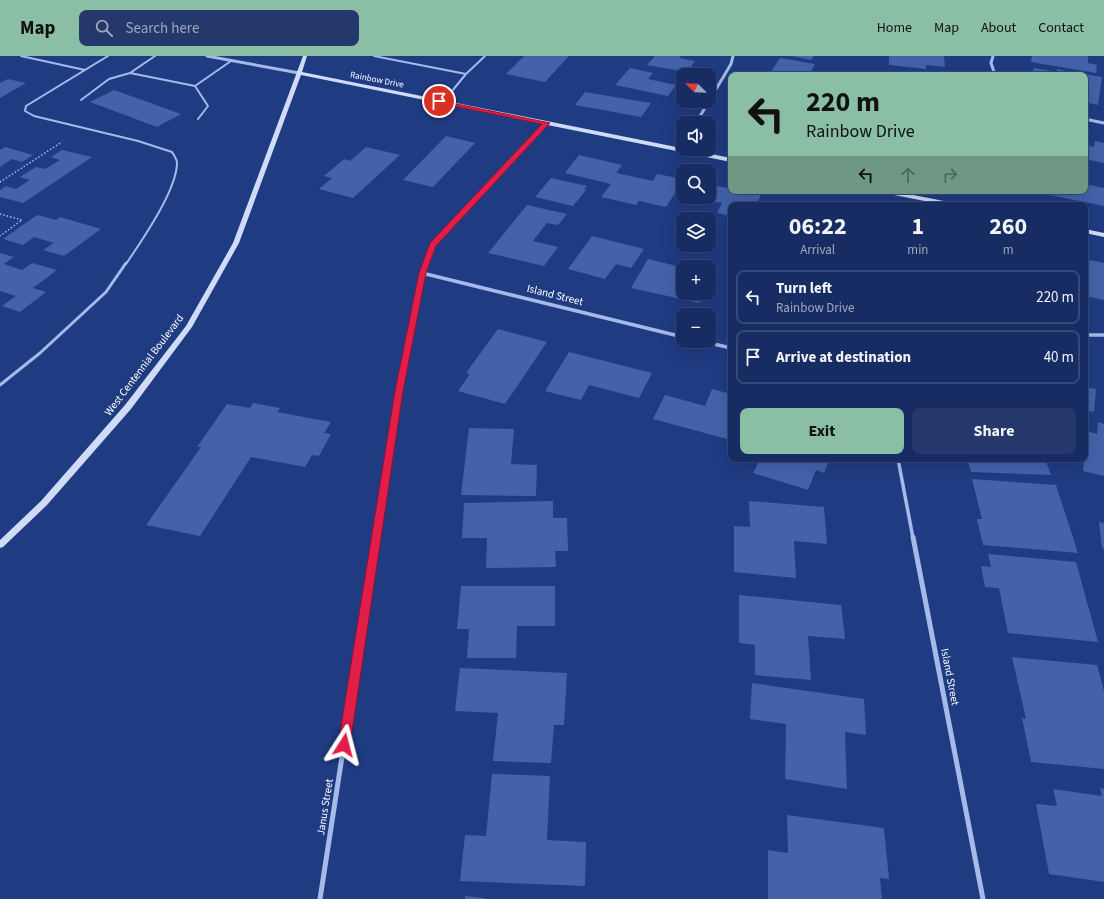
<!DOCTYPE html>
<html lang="en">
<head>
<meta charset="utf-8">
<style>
	:root { --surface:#172c62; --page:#24386b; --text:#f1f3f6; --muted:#9ea7be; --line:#364877; --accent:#8abfa5 }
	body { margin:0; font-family:"Source Sans 3",sans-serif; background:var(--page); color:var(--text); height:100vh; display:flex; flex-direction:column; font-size:15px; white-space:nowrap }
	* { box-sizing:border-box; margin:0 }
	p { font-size:13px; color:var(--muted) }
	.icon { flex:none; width:22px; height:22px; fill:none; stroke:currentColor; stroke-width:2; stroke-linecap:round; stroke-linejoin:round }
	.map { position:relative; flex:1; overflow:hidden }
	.details { position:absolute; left:728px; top:146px; width:360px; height:260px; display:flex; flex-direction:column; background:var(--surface); border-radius:8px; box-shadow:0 4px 16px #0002,0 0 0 1px var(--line) }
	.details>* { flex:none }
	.hud { position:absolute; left:728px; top:16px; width:360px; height:122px; border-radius:8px; box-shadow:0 4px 16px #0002,0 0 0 1px var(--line); background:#8abfa5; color:#111; overflow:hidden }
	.needle { width:26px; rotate:293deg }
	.tools { position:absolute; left:676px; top:12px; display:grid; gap:8px }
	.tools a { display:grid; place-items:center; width:40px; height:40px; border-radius:8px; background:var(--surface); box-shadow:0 4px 16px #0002,0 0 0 1px var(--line); font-size:20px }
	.pin { position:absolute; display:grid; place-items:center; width:34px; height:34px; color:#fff; margin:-17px; border:2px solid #fff; border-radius:50%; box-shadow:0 1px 4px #0007 }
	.me { position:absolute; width:44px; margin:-22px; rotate:9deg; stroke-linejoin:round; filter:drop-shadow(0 0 3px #0008) }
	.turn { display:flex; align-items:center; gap:14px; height:84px; padding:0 12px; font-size:18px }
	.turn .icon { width:52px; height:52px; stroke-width:2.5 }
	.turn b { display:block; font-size:28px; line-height:34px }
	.lanes { display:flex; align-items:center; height:38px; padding:0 12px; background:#0003; justify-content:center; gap:20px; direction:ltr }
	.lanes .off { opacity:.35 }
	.eta { display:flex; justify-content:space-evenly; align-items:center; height:68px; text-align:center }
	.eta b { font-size:24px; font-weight:700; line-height:28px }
	.action { display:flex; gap:8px; margin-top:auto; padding:8px 12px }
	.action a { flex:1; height:46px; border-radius:8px; background:var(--accent); color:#111; font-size:16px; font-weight:700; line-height:46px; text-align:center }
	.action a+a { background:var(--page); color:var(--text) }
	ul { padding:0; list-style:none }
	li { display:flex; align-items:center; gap:12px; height:54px; margin:0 8px 6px; padding:0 4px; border:2px solid var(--line); border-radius:8px }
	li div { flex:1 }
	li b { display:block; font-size:15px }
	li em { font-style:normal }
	header { display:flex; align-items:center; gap:24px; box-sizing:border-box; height:56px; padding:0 20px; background:var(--accent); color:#111 }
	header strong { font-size:19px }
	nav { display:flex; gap:22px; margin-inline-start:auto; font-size:14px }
	.search { width:280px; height:36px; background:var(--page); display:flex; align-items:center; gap:10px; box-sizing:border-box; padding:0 14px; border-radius:8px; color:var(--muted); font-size:15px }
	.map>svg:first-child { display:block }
</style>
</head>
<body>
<header>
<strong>Map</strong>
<div class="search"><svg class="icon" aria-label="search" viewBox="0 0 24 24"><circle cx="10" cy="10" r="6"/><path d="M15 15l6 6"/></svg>Search here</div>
<nav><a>Home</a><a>Map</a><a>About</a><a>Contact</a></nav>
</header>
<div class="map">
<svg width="1104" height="843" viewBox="0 0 1104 843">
	<rect width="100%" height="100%" fill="#1f3b82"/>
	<path fill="#4362aa" d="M524,0H569L545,26L506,18Z
		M655,0H681L679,2L695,5L687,16L647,9Z
		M792,0H814L811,4Z
		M889,0H944L945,11L926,9V13L889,9Z
		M1032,0H1088V7L1097,9L1096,17L1031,6Z
		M780,2L815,8L809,19H769Z
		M630,12L653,17L648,23L676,29L668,40L615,29Z
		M1034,12L1057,16V13L1084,19H1032Z
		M1085,18L1102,21L1098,49L1085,46Z
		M8,23L26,27L0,42V27Z
		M114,34L181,58L157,71L90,46Z
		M585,36L651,47L641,61L575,49Z
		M446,80L475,87L433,131L403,124Z
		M1095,85L1104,87V107L1085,103V89L1094,91Z
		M5,91L33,99L22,106L12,103L0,111V94Z
		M366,91L400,99L353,142L319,133L332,122L324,120L344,103L350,105Z
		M62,94L92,101L23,147L0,141V134L6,130L16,133L30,124L20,121L36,111L45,113L60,104L51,101Z
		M579,99L622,109L616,117L653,125L657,118L683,123V125L666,151L639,145L636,149L601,141L611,128L565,117Z
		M551,122L587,130L584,133L586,134L573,150L535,141Z
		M709,128L731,133V135H742L761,139L756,149H731V160L717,157L722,147L695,142L709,141Z
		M1085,128L1104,132V150L1040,137V135H1085Z
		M527,149L567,158L558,169L547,167L533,185L558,191L544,210L488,197Z
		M37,159L56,164L60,161L101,173L64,200L43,194L54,187L34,181L23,189L3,183Z
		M592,180L644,193L631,212L616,208L605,223L568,213Z
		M0,197L14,201L4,208L22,214L32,207L57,214L33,232L46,236L20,256L2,250L16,240L0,235Z
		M648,203L681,211L675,221L683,223V237H704L699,247L631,232Z
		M1085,203L1104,207V244L1085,240Z
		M498,273L547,286L505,348L458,335L470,318L466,317Z
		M569,296L652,317L639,342L589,329L581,344L545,335Z
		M1085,331L1096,333L1094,356L1085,354Z
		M712,333L731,338V384L653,363L665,339L705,350Z
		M253,347L280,352L277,356L331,366L324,377L331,378L319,400L312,399L305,411L251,401L200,480L146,469L201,391H197L227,348L250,352Z
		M1098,366L1104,368V420L1083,415L1087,375L1097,378Z
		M469,372L514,373L511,408L537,409L536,440L461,439Z
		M760,403H829L824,417L816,414L808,434L753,417Z
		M967,403H1045L1051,419L971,416Z
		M972,423L1056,429L1078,497L983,489L977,463H982Z
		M553,445V462H567L568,495H555L556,511L486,512L487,482H462L464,447Z
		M749,445L824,451L827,488L794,485L796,522L734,516V470L750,471Z
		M1099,466L1104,467V493L1102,492Z
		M988,498L1076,506L1098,586L1008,577L999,532L985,531L981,510L991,511Z
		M461,530H555V570H517L516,602H467L469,573H457Z
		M739,539L841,549L845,583L808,580L811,624L755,619V589L739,587Z
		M1012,601L1097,609L1104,635V713L1031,706L1022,662L1026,663Z
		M460,612L567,617L564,669H554L551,707L493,705L498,657L455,655Z
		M752,627L864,643L866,679L845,676L847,733L785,723L786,668L750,663Z
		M492,718L550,720L547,784L586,786L585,830L460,825L465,779L486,780Z
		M1100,732L1104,733V826L1049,818L1036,748L1057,750L1053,733L1102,740Z
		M787,759L884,772L889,823L880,822L882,843H768V794L788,797Z
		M465,840L485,842V843H465Z"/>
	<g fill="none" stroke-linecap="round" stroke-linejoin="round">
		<path stroke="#a5bae9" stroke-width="1.5" stroke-dasharray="1.5 2" stroke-linecap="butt" d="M0,126L62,86
			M0,158L22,164L0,180"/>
		<path stroke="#a5bae9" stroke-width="2" d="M21,0L85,14
			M108,0L26,50L25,55L34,60L138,85L172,96C174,99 177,104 177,107C177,134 141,186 126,208
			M155,0L130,17L195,30L231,5
			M374,0L466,18
			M195,30L208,50L198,63
			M81,44L109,23L130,17
			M443,46L466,18L485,0"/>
		<path stroke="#a5bae9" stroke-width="3" d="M0,329L40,297L106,236L126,207"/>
		<path stroke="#a5bae9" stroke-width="3" d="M207,0L299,17
			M993,0L991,7L995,19
			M709,45L731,8L733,0
			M1085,63L1104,67
			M696,67L709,45
			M426,208L433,189L547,67"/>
		<path stroke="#a5bae9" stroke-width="3.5" d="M422,217L683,281
			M1085,279H1104
			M701,285L731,292
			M898,403L913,482
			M376,482L399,335L422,217L426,207"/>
		<path stroke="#a5bae9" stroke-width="5" d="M913,481L983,843
			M320,843L376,481"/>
		<path fill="#d0dbf7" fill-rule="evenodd" d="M303,0H307L302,16L731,102V106L301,19L239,187L192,271L131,353L47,449L3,491L0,492V484L41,445L125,349L186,270L233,187Z
			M881,135H893L954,147L957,149H945L884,137Z
			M1085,173L1104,177V181L1085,177Z"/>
	</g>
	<path fill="#e11d48" stroke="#92132f" d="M437,44L550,67L436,190L426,217L403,335L350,689L348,693L344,694L340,693L338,689L395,335L419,217L430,187L542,68L439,47H437Z"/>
	<g text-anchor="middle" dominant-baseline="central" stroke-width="4" stroke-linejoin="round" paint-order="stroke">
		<g font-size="9" fill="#fff" stroke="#1f3b82">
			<text transform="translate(377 24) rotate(11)">Rainbow Drive</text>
		</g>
		<g font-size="11" fill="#fff" stroke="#1f3b82">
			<text transform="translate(555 239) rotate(14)">Island Street</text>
			<text transform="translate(144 309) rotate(-53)">West Centennial Boulevard</text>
			<text transform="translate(950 621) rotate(79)">Island Street</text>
			<text transform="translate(325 751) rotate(-81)">Janus Street</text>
		</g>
	</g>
</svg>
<div class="tools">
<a><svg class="needle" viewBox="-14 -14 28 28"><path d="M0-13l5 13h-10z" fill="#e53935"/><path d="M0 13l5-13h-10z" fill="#9ea7be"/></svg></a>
<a><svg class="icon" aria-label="sound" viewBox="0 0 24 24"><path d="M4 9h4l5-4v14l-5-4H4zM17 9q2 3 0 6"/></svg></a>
<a><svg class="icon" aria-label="search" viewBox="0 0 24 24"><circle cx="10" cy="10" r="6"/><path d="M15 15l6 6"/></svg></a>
<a><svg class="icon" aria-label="layers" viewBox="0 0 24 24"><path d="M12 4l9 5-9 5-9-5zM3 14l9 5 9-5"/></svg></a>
<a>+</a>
<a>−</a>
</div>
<div class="pin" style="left:439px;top:45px;background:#d93025"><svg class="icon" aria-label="arrive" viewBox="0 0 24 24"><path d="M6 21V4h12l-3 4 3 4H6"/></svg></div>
<svg class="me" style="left:344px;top:689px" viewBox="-20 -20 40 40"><path d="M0-17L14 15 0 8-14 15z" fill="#e11d48" stroke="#fff" stroke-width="4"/></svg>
<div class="hud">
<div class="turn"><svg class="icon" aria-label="left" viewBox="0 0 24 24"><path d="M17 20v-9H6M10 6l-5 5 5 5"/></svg><div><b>220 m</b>Rainbow Drive</div></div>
<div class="lanes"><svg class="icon" aria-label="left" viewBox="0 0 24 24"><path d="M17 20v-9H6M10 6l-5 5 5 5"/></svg><svg class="icon off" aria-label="ahead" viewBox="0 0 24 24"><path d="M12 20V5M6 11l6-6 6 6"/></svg><svg class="icon off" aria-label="right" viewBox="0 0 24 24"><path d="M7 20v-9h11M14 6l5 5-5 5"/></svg></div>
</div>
<section class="details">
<div class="eta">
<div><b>06:22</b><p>Arrival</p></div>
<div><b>1</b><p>min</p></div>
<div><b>260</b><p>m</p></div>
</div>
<ul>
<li><svg class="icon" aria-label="left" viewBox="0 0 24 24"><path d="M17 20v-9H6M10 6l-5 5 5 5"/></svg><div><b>Turn left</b><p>Rainbow Drive</p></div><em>220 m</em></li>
<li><svg class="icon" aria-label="arrive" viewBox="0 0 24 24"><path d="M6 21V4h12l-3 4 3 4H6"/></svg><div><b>Arrive at destination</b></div><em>40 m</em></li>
</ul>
<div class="action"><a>Exit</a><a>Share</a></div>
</section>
</div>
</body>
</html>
